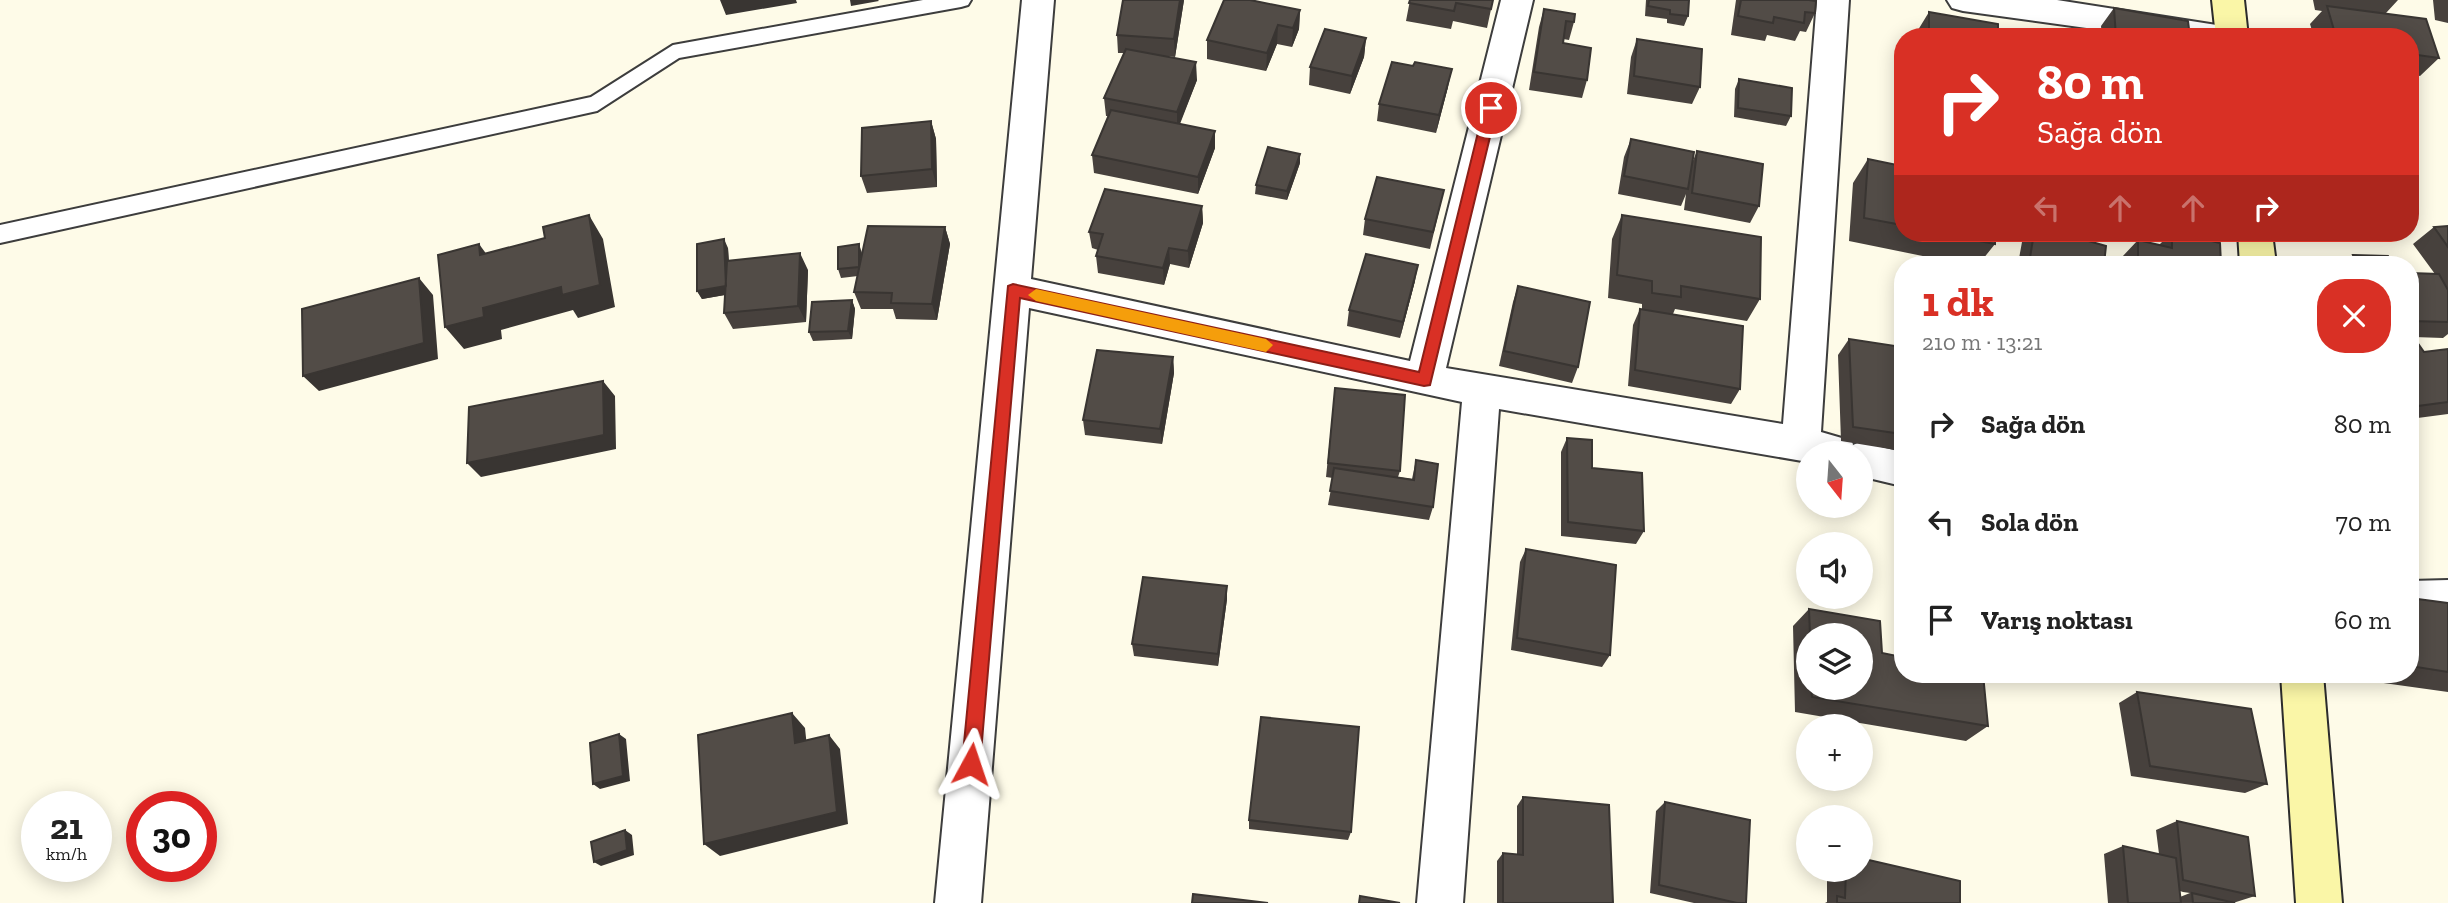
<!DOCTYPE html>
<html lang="tr">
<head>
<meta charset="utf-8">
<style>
	:root { --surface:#fff; --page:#f2f2f2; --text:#222; --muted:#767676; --accent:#d93025 }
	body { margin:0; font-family:"Zilla Slab",serif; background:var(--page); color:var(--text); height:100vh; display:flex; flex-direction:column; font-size:26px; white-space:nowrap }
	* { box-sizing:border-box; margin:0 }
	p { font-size:23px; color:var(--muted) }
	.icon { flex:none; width:38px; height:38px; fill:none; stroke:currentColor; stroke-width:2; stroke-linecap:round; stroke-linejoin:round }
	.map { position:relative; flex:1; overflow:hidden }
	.drawer { position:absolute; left:1894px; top:256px; width:525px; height:427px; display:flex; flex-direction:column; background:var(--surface); border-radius:28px; box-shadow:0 4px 18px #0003 }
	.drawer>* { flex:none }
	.hud { position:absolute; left:1894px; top:28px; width:525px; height:214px; border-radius:28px; box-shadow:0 4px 18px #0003; background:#d93025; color:#fff; overflow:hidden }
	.needle { width:46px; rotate:163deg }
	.fabs { position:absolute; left:1796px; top:441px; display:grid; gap:14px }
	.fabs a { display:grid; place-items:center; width:77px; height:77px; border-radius:50%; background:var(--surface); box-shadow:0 4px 18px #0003; font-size:35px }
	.speed { position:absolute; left:21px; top:791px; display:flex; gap:14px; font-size:35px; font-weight:700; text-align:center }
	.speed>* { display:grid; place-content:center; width:91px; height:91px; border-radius:50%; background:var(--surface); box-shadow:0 4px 18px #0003; line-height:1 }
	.speed small { font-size:18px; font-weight:400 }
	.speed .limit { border:10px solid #d22; background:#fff; color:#111 }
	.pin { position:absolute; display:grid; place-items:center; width:60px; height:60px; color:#fff; margin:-30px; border:4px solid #fff; border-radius:50%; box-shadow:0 2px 7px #0007 }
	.me { position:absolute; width:77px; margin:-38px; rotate:5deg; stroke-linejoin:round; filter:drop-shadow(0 0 5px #0008) }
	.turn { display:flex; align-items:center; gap:24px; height:147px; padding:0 28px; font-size:32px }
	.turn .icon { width:91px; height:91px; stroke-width:2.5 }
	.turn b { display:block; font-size:49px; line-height:60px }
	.lanes { display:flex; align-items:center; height:66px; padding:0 28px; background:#0003; justify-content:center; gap:35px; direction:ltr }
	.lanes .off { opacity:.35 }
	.round { display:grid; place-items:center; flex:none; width:74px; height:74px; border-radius:28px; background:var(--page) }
	.summary { display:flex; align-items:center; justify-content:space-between; height:119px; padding:0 28px }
	h1 { font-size:42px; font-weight:800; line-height:52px; color:var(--accent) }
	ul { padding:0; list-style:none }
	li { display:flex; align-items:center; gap:21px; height:98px; padding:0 28px }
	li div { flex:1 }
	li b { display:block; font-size:26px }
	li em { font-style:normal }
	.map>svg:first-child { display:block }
</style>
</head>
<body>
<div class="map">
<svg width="2448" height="903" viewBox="0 0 2448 903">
	<rect width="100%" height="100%" fill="#fefbe8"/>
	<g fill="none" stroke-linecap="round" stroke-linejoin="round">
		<g stroke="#3d3d3d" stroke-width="4">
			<path id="lane" d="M923,0H971L968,5L961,7L679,58L597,111L0,243V225L591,97L673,45Z"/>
		</g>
		<g stroke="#3d3d3d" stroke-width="4">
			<path id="street" d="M1022,0H1054L1031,279L1410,361L1501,0H1533L1446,368L1783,424L1817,0H1849L1821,432L1852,441L1853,445L1860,442L1902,452V486L1860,476V453H1808V462L1499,409L1463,903H1417L1462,402L1029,308L981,903H935Z
				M1947,0H2057L2223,26L2234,29L2239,37H2152L1963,11L1952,8Z
				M2448,580V618L2410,619V581Z"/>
		</g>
		<g stroke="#2c2c2c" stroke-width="4">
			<path id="secondary" d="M2212,0H2244L2248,37H2216Z
				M2238,233H2272L2276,264H2240Z
				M2281,674H2323L2342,903H2296Z"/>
		</g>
		<use href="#lane" fill="#fff" fill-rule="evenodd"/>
		<use href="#street" fill="#fff" fill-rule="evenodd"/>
		<use href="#secondary" fill="#faf6a7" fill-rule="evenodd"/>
	</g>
	<path fill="#47413d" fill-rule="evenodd" d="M1184,0L1175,57L1165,56L1197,80L1180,124L1215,131V148L1198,194L1094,173L1092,155L1108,116H1106L1104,98L1124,53H1118L1117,35Z
		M1410,0H1493L1487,28L1453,21L1451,29L1406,21Z
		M1646,0H1689L1688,16L1684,26L1667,23V19L1645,16Z
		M1736,0H1809L1815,13L1806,32L1800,31L1795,41L1767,35L1765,41L1731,35Z
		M2313,0H2398L2386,13L2439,58L2420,76L2410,74V37H2314L2310,24L2322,11L2315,10Z
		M2433,0H2448V23L2435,20Z
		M2114,8L2190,37H2102L2101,26Z
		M1544,9L1574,22L1569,40L1563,39V43L1587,80L1582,98L1529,90L1539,27Z
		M1300,10L1299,29L1292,47L1277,44L1266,71L1207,59V40Z
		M1929,12L1998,37H1918V30Z
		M1366,38L1364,57L1350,94L1309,85L1310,67Z
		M1637,39L1700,87L1692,104L1627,94L1631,57Z
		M1413,66L1448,87L1436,133L1377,121L1379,104Z
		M1739,79L1791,116L1786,126L1734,117L1735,89Z
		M931,121L936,139L937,187L867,193L861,176Z
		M1631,139L1692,163L1697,151L1759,206L1750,223L1684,210L1686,194L1681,206L1618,194L1624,157Z
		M1868,159L1902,166V233H1995V244L1979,264H1962L1849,241L1853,183Z
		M1300,163L1287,200L1255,194L1256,185Z
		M1444,190L1430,249L1363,235L1365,219Z
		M1202,206L1203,223L1189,268L1170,264L1164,285L1098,273L1096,256L1098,250L1092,248L1089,232Z
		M1622,215L1760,299L1747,321L1675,309L1673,314L1740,389L1731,404L1628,386L1633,325L1640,309H1642V304L1608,298L1612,239Z
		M2448,226V334L2443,338L2414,337L2424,352L2448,349V414L2410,419V273L2435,274L2413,244L2434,227Z
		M945,227L950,244L937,320L896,319L893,309H861L854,292L858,276L841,278L838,269Z
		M2029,233H2061L2104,264H2018L2022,242Z
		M2171,233H2178L2221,264H2122V257L2138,240L2159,245Z
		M728,248L729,261L808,270L806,322L733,329L724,313L725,295L702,299L697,291Z
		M2353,255L2392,264H2342Z
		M1415,281L1400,338L1347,326L1349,310Z
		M1518,286L1578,367L1572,383L1499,366L1513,302Z
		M852,300L855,309L852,339L813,341L809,332Z
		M1849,339L1902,347V451L1841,441L1838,355Z
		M1173,357L1174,373L1162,444L1085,435L1083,420Z
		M1335,388L1400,471L1398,477L1412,479L1416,460L1433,507L1429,520L1328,505L1333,478L1326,477Z
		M1567,438L1644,531L1636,544L1561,536V452Z
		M1526,549L1610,655L1602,667L1511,650L1520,562Z
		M2410,598L2448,603V692L2362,680L2360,674H2410Z
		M1227,599L1218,666L1134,656L1132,644Z
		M1809,609L1880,621L1882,653L1896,656L1895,644L1902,638V674H1983L1988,726L1966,741L1795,712L1793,626ZM1808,635H1860V688H1808Z
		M2137,692L2267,784L2245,793L2131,776L2119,703Z
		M1523,797L1613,903H1497V861L1503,853L1517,855V806Z
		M1665,802L1746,903H1694L1650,893L1656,811Z
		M1249,820L1351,832L1348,840L1249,829Z
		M2177,821L2255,896L2233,903H2235H2108L2104,854L2123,846L2159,854L2156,830ZM2180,891L2183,892L2190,893L2180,897Z
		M1827,870H1860L1960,903H1825L1827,902Z"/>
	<path fill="#393532" d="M720,0H796L797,3L726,15Z
		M850,0H878L879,1L851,6Z
		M1180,0H1184L1175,57L1174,39Z
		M1300,10L1299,29L1292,47L1293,28Z
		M1278,25L1277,44L1266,71L1267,53Z
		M1366,38L1364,57L1350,94L1352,76Z
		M1196,62L1197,80L1177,130V112Z
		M1452,69L1448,87L1436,133L1439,115Z
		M931,121L936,139L937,187L932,169Z
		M1215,131V148L1198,194V177Z
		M1300,154V163L1287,200V191Z
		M1202,206L1203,223L1189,268L1188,251Z
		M589,215L603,239L615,307L578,318L573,310L501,330L502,339L464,349L445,327L483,308L561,287Z
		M945,227L950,244L937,320L932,304Z
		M724,239L728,248L730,294L702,299L697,291Z
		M479,244L496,267L480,255Z
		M859,244L862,253L859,267Z
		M1169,248L1170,264L1164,285L1163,268Z
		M800,253L808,270L806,322L798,306Z
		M1418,265L1415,281L1400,338L1403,322Z
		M419,278L433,295L438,359L319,391L303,376Z
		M852,300L855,309L852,339L848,331Z
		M1173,357L1174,373L1162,444L1160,429Z
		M603,381L615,396L616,449L481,477L467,463Z
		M1227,586V599L1218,666V654Z
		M792,713L805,728L808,757L795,743Z
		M619,734L626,739L630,781L600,789L593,784Z
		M829,735L840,749L848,824L720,856L704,844Z
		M625,830L632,835L634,855L601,866L594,862Z"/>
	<path fill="#524c47" stroke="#393532" stroke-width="2" d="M1123,0H1180L1174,39L1117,35Z
		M1224,0H1250L1300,10L1293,28L1278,25L1267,53L1207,40Z
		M1410,0H1493L1491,9L1456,3L1454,11L1409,3Z
		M1649,0H1689L1688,16L1670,14V10L1648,6Z
		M1741,0H1809L1816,1L1815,13L1805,12L1804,23L1774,17L1773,23L1738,16Z
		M2327,6L2426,19L2439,58L2410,54V37H2336Z
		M2114,8L2188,21L2190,37H2116Z
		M1544,9L1575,14L1574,22L1566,21L1563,43L1591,48L1587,80L1534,72Z
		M1929,12L1998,24V37H1929Z
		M1325,29L1366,38L1352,76L1310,67Z
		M1637,39L1702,49L1700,87L1634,76Z
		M1126,49L1196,62L1177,112L1104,98Z
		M1392,62L1413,66L1415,62L1452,69L1439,115L1379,104Z
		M1739,79L1792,88L1791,116L1738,108Z
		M1111,110L1215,131L1198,177L1092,155Z
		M931,121L932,169L861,176L862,128Z
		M1631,139L1694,152L1688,189L1624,176Z
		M1268,147L1300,154L1287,191L1256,185Z
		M1697,151L1763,164L1759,206L1692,193Z
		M1868,159L1902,166V225L1864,218Z
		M1377,177L1444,190L1433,232L1365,219Z
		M1105,189L1202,206L1188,251L1169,248L1163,268L1096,256L1103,234L1089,232Z
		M589,215L600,285L562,295L561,287L483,308L484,317L445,327L438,255L479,244L480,255L545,238L543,227Z
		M1622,215L1761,237L1760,299L1681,286V297L1652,293V281L1617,275Z
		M868,226L945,227L932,304L891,303L892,293L854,292Z
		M2448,226V247L2434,227Z
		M1938,233H1995V244Z
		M2034,233H2061L2106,246L2104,264H2029Z
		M2172,233H2178L2220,243L2221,264H2138V240L2172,248Z
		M724,239L726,286L697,291V244Z
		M859,244V267L838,269V247Z
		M800,253L798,306L724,313L727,261Z
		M1366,254L1418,265L1403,322L1349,310Z
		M2353,255L2388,256L2392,264H2357Z
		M2410,273L2439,274L2448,290V322L2410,321Z
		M419,278L424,343L303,376L302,309Z
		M1518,286L1590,302L1578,367L1504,351Z
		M852,300L848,331L809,332L812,302Z
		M1640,309L1743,326L1740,389L1635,370Z
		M2410,332L2424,352L2448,349V402L2410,407Z
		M1849,339L1902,347V434L1853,427Z
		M1097,350L1173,357L1160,429L1083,420Z
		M603,381L604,435L467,463L469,407Z
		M1335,388L1405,395L1400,471L1328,463Z
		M1567,438L1592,440V468L1642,473L1644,531L1568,522Z
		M1416,460L1438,464L1433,507L1330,491L1334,468L1414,480Z
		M1526,549L1616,565L1610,655L1517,638Z
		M1143,577L1227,586L1218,654L1132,644Z
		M2410,598L2448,603V672L2410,666Z
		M1809,609L1880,621L1882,653L1902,657V674H1983L1988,726L1812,697L1811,688H1860V635H1810Z
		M2137,692L2251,709L2267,784L2150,766Z
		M792,713L795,743L829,735L837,812L704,844L698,735Z
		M1261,717L1359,727L1351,832L1249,820Z
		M619,734L623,776L593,784L590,743Z
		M1523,797L1609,805L1613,903H1503V853L1523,855Z
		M1665,802L1750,820L1746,903H1737L1659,885Z
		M2177,821L2248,837L2255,896L2183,880Z
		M625,830L627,850L594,862L591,842Z
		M2123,846L2176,858L2181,903H2128Z
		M1860,858L1960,881V903H1837V896L1845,898L1846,870H1860Z
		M2192,893L2235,903H2193Z
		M1193,894L1268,903H1192Z
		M1360,896L1400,903H1359Z"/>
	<path fill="#d93025" stroke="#8d1f18" stroke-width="2" d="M1491,103L1497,108L1430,385L1424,386L1020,298L980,764L977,770L971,773L964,770L962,764L1008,286L1013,284L1419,372L1484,108Z"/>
	<path fill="#f59e0b" d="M1036,289L1266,339L1273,345L1266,352L1036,301L1028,295Z"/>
</svg>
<div class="fabs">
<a><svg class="needle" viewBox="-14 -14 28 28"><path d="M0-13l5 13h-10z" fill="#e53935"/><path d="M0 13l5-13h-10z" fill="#767676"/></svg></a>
<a><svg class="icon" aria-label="sound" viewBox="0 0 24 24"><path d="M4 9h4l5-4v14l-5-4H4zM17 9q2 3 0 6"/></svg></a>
<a><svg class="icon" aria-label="layers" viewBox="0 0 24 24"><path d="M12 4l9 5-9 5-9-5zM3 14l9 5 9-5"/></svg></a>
<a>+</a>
<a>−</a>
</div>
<div class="speed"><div>21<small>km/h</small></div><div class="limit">30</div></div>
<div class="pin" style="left:1491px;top:108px;background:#d93025"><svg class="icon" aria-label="arrive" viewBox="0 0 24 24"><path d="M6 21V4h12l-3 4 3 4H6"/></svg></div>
<svg class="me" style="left:971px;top:764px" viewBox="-20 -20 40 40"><path d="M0-17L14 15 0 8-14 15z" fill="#d93025" stroke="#fff" stroke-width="4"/></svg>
<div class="hud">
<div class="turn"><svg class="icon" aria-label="right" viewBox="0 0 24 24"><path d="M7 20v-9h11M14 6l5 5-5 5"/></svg><div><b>80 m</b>Sağa dön</div></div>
<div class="lanes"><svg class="icon off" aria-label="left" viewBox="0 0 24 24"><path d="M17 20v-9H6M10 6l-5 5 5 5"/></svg><svg class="icon off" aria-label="ahead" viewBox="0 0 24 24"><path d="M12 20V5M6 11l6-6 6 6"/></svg><svg class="icon off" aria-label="ahead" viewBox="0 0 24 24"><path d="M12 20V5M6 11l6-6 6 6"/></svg><svg class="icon" aria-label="right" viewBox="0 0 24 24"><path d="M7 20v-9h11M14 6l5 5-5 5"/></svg></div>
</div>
<section class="drawer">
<div class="summary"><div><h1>1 dk</h1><p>210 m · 13:21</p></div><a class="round" style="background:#d93025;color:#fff"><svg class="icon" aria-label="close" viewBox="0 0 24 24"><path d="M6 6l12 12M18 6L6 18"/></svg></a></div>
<ul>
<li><svg class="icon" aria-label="right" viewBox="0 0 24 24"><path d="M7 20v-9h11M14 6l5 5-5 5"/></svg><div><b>Sağa dön</b></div><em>80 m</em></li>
<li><svg class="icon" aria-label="left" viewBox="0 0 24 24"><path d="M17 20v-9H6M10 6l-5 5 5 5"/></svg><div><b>Sola dön</b></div><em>70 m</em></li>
<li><svg class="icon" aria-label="arrive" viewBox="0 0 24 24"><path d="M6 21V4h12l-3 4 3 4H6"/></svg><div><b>Varış noktası</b></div><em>60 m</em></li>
</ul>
</section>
</div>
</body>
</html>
